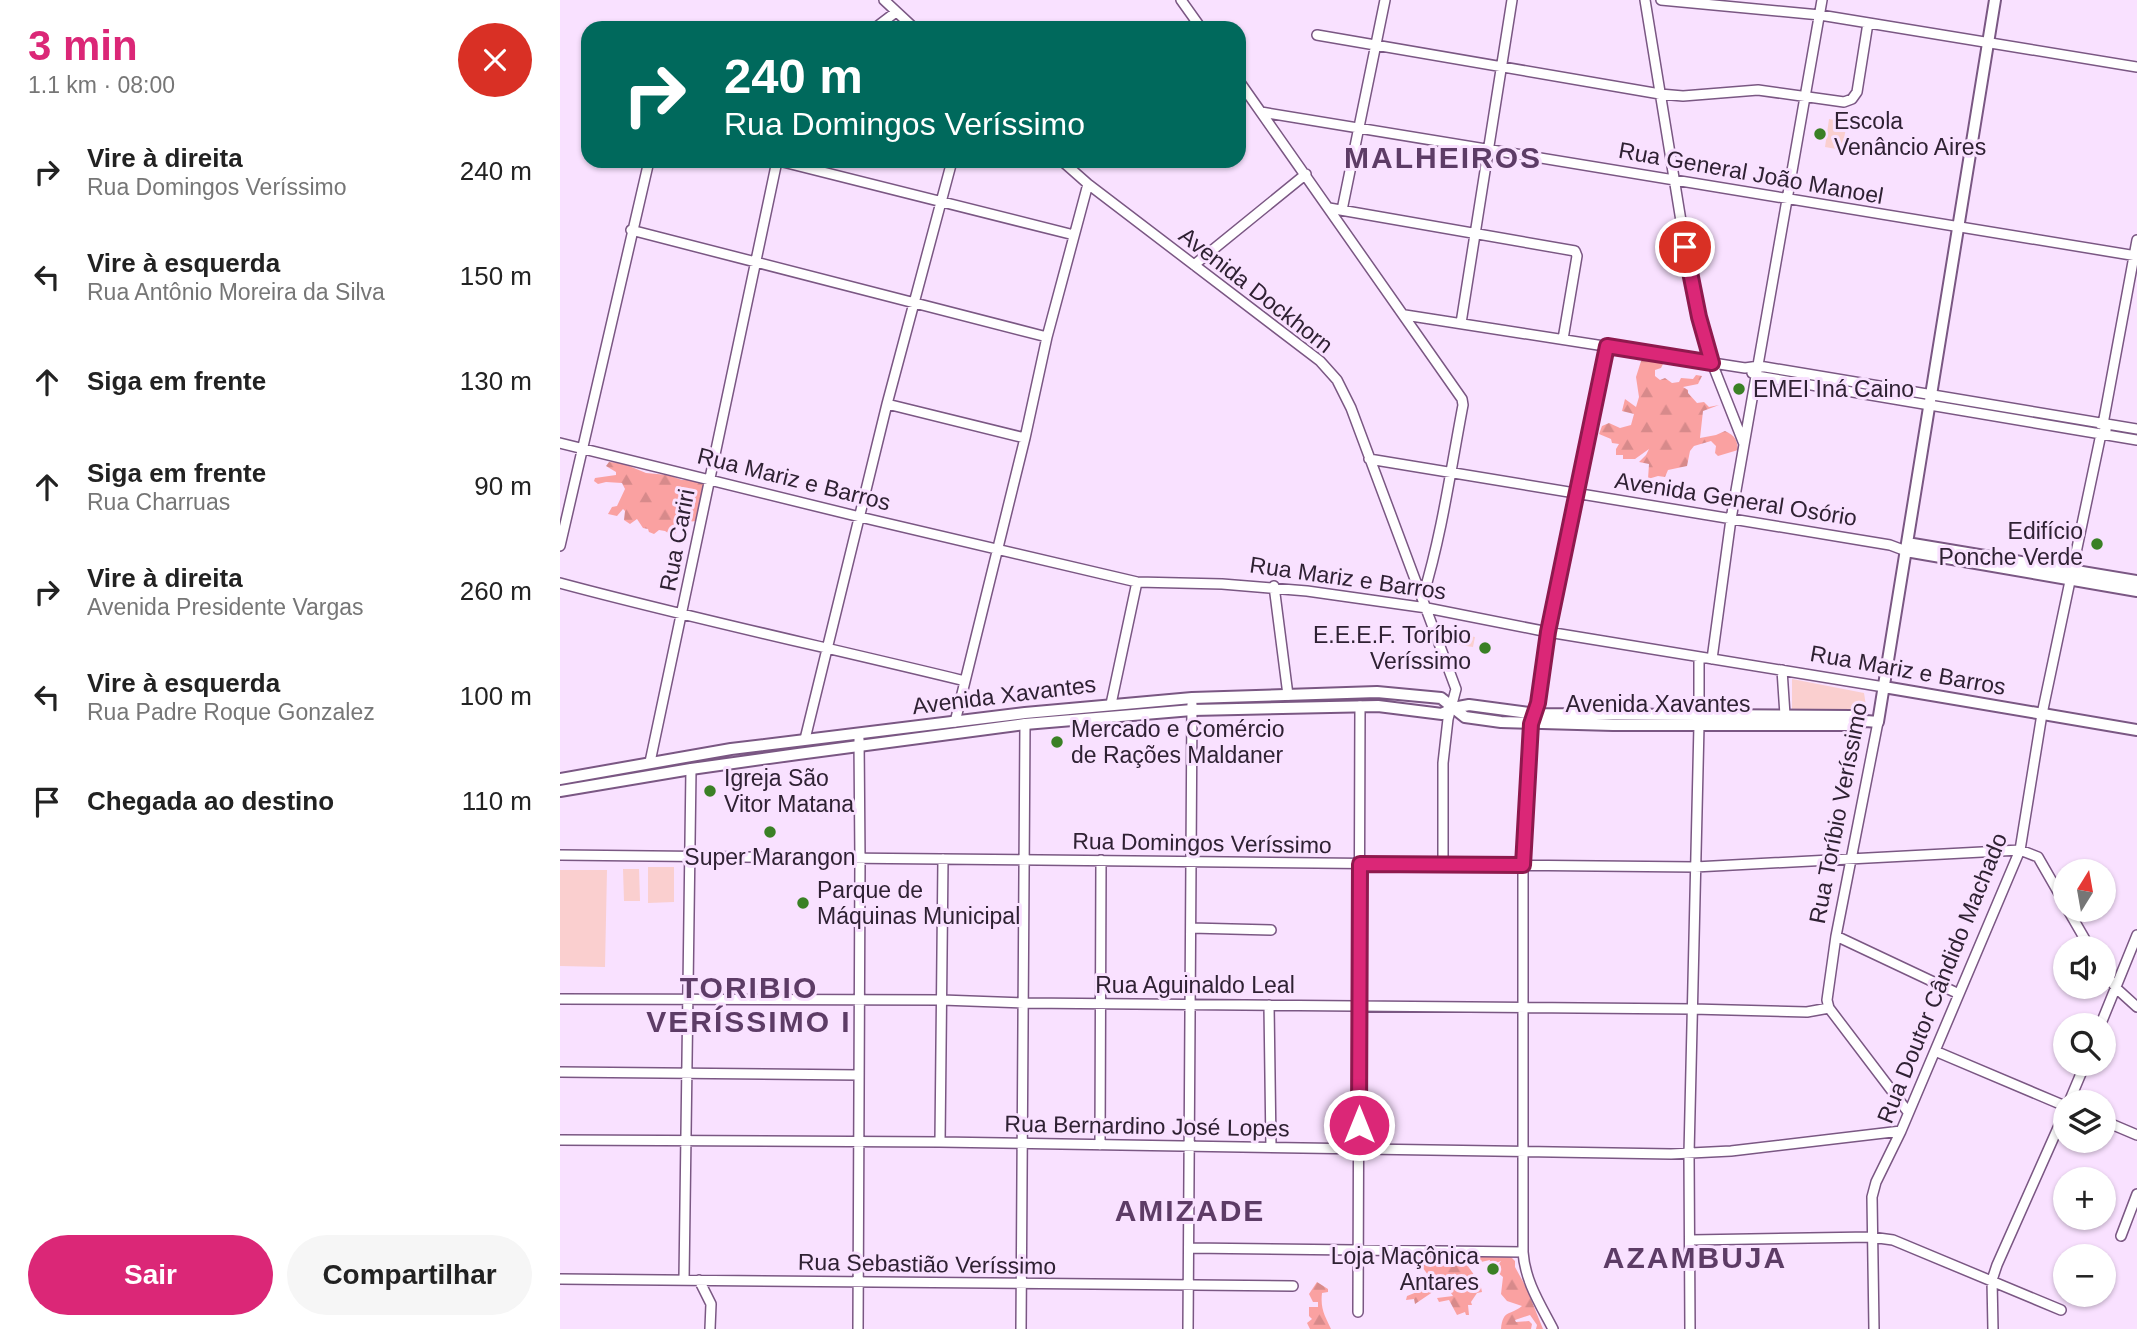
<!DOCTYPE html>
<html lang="pt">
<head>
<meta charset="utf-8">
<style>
	:root { --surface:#fff; --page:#f6f6f6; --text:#222; --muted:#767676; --accent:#db2777 }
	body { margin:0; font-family:Arial,sans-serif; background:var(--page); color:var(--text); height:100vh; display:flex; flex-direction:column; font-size:26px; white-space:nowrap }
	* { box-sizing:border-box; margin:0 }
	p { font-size:23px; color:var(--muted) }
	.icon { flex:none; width:38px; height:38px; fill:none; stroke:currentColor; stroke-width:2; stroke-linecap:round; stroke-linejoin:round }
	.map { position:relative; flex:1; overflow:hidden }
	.sheet { display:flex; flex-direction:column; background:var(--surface); width:560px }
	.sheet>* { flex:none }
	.guide { position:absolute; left:21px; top:21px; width:665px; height:147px; border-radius:21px; box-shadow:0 2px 5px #0004; background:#00695c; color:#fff; overflow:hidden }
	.needle { width:46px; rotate:11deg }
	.fabs { position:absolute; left:1493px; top:859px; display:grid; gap:14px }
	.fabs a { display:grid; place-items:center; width:63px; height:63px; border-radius:50%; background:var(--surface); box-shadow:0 2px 5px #0004; font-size:35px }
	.pin { position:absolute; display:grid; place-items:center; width:60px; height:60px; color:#fff; margin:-30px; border:4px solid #fff; border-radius:50%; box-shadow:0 2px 7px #0007 }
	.me { position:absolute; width:77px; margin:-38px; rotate:0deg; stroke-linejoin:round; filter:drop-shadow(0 0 5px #0008) }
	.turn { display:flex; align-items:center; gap:24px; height:147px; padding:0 28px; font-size:32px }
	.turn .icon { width:91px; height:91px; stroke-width:2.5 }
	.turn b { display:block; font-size:49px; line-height:60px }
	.round { display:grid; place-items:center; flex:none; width:74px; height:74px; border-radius:37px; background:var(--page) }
	.overview { display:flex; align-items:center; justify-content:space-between; height:119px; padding:0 28px }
	h1 { font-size:42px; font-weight:700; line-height:52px; color:var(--accent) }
	.button { display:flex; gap:14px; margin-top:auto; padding:14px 28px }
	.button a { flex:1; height:80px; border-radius:42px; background:var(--accent); color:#fff; font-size:28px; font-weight:700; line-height:80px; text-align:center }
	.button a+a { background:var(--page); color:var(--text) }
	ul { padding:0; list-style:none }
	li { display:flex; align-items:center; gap:21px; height:105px; padding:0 28px }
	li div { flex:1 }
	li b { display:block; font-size:26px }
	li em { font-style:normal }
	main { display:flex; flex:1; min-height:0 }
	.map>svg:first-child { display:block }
</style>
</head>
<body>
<main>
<section class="sheet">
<div class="overview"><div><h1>3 min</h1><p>1.1 km · 08:00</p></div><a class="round" style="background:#d93025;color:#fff"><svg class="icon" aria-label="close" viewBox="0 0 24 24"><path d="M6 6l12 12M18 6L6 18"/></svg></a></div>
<ul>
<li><svg class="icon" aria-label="right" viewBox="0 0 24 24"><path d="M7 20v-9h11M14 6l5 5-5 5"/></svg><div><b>Vire à direita</b><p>Rua Domingos Veríssimo</p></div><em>240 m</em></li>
<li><svg class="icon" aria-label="left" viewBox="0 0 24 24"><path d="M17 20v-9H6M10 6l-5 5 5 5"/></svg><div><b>Vire à esquerda</b><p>Rua Antônio Moreira da Silva</p></div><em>150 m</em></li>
<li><svg class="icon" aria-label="ahead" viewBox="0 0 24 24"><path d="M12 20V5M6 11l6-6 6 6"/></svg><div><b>Siga em frente</b></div><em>130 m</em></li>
<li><svg class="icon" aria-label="ahead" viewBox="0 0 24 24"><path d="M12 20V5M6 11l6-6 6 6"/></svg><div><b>Siga em frente</b><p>Rua Charruas</p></div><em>90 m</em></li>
<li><svg class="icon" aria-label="right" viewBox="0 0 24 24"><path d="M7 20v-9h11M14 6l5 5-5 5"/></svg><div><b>Vire à direita</b><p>Avenida Presidente Vargas</p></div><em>260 m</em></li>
<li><svg class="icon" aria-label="left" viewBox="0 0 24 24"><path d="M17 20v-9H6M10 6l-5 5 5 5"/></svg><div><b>Vire à esquerda</b><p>Rua Padre Roque Gonzalez</p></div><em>100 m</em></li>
<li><svg class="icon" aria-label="arrive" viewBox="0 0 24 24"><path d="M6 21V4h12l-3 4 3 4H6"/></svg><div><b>Chegada ao destino</b></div><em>110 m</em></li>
</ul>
<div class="button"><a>Sair</a><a>Compartilhar</a></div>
</section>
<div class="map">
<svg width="1577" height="1329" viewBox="0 0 1577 1329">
	<defs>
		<pattern id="forest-firs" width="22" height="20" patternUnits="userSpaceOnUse" patternTransform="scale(1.75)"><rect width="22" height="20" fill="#faa1a1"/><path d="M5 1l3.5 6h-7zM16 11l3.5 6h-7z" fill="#d78a8b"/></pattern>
	</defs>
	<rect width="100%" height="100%" fill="#f9e1ff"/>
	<path fill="url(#forest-firs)" d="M1082,358L1101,361L1103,364L1101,368L1095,370V376L1100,380L1105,378L1112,383L1119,382L1121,378L1133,379L1136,375L1142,376L1138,384L1123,387L1128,390V393L1137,403L1144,402L1149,407L1159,405L1143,411L1140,438L1156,435L1165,431C1175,436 1177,439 1178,450L1158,456L1155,453L1156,446L1151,441L1134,446L1130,451L1127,466L1108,470L1105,477L1098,476L1088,479L1089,464L1079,462L1086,455L1089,449L1075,459H1063V455H1056V449L1059,444L1052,443L1051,439L1039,434L1042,426L1049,423L1060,428L1071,425L1074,414L1062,411L1065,399L1076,407L1079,397L1076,377Z
		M49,462L62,463L86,473L108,475L122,480H139L145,485L137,521C128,522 118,521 116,533L111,535L105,531L99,530L94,534L89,532L88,529L83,528L77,519L70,524L64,520L65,511L63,509L57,516L48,514L52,507L57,506L65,489L62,483L46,482L38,484L34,481L35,478L56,475V472L46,466Z
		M842,1254H937L945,1257L949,1255L955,1261V1267L966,1287L983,1329H976L977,1325L970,1315L955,1320L956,1322L969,1321L972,1324L971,1329H941C943,1309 950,1316 962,1306L947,1301L941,1294L943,1277L937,1272L936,1268L941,1261L932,1265L929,1264L930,1260L921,1262L909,1259L907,1265L920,1283L922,1292L917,1293L911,1302L912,1305H908L909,1315H906L905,1312L897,1315L889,1300L879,1302L877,1298L893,1296L891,1293L894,1288L886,1283L855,1304L854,1299L846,1300L847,1296L857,1292L871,1279L857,1260L841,1257Z
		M757,1282L768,1289V1292L762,1293C760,1310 766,1317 771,1329H750L747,1323L752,1319L749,1316V1307H758V1302H753L749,1294Z"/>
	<path fill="#facfcf" d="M1269,119L1287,122L1282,150L1265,147Z
		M895,634L915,637L913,647L893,644Z
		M1232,679L1304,693L1306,706L1301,711H1232Z
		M88,867H114V902L88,903Z
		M79,869L80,901H64L63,869Z
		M0,870H47L45,967L0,966Z"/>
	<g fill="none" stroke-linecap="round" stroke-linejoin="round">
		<g stroke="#7a5783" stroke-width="12">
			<path id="minor" d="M324,0L354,28
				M621,0L641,28
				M1085,0L1129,270L1152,363L1184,444
				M1101,0L1260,15L1577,67
				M315,28L336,12
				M757,35L1100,94L1123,96L1198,90L1284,102L1292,99L1297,92L1308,23
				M679,81L902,399L903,405C891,468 882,534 863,596
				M701,112L1577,256
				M219,161L514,235
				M502,161L528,184L760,361L777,380L791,408L896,689L888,719L883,763V865
				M769,208L1015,251L1017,256L1003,339
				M782,210L825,0
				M71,230L487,337
				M634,265L746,174
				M845,315L1185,368L1199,366L1577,429
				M901,323L952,0
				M1192,373L1197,376L1577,440
				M327,404L465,438
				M1540,424H1543L1577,240
				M0,443L300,517L577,582L662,584L747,591L867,608L988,632L1324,687
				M809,459L1330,545L1346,551
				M0,546L89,161
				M0,583C134,619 270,648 405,681
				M714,586L728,695
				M1152,659L1171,519L1262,0
				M1222,670L1225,715
				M551,704L577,582
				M1139,715V657
				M395,722L465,438L487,337L528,184
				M1318,722L1276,936L1267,1000L1269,1008L1348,1112
				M245,739L327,404L392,161
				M90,762L217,161
				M0,855L1135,867L1460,850L1478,857L1505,904
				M1508,910L1530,948
				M631,928L711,930
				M1276,936L1399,994
				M1544,971L1556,988L1577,1007
				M0,999L382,1000L464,1003L1132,1009L1247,1012L1269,1008
				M709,1005L711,1147
				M1540,1026L1577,935
				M1375,1051L1505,1106
				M0,1072L299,1075
				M1509,1102L1525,1064
				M1544,1121L1577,1135
				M0,1140L380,1142L1111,1154L1171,1151L1341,1131
				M380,1142L383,859
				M540,1145L541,860
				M1561,1236L1577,1194
				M1131,1240L1311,1237L1333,1240L1501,1310
				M629,1248L963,1252
				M0,1279L733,1286
				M124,1280L131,769
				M139,1280L151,1304L150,1329
				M798,1312L800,706
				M298,1329L300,859L299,739
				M461,1329L465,724
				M628,1329L632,704
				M993,1329C980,1304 965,1281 963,1252V865L971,724L979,703L988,632L1047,346
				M1130,1329L1129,1154L1139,725
				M1314,1329L1312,1197L1316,1182L1341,1131L1460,850L1482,714L1541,434L1546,430L1543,424
				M1433,1329L1432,1280L1437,1265L1505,1112"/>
		</g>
		<g stroke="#7a5783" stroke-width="14">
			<path id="major" d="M1347,543L1577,581
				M1346,551L1577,591
				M1324,687L1577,730
				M0,779L171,749L465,713L632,698L817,692L881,698L905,717L941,722L1053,725H1291L1306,721
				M0,791L131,769L238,754L465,724L632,710L818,706L882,714L893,708L909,705L976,714L1291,716L1306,721L1318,722L1435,0"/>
		</g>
		<use href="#minor" stroke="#fff" stroke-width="9"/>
		<use href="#major" stroke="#fff" stroke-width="10"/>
	</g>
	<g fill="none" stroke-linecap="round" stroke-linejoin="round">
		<g stroke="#8e194d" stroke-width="18">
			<path id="route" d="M799,1125L800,864L963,865L971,724L978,703L988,632L1047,346L1152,363L1139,317L1125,247"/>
		</g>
		<use href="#route" stroke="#db2777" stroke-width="12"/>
	</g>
	<g fill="#3a8025" stroke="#f9e1ff" stroke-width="2.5">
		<circle cx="1260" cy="134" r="7"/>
		<circle cx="1179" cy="389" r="7"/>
		<circle cx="1537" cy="544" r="7"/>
		<circle cx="925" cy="648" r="7"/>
		<circle cx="497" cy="742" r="7"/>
		<circle cx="150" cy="791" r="7"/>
		<circle cx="210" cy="832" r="7"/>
		<circle cx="243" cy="903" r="7"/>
		<circle cx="933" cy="1269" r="7"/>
	</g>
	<g text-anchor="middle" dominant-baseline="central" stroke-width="6" stroke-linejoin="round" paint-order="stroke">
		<g font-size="23" fill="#2f2133" stroke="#f9e1ff" text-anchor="start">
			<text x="1274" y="121">Escola<tspan x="1274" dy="26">Venâncio Aires</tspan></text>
			<text x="1193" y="389">EMEI Iná Caino</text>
			<text x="1523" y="531" text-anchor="end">Edifício<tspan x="1523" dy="26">Ponche Verde</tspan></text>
			<text x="911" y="635" text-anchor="end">E.E.E.F. Toríbio<tspan x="911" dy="26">Veríssimo</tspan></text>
			<text x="511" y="729">Mercado e Comércio<tspan x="511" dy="26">de Rações Maldaner</tspan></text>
			<text x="164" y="778">Igreja São<tspan x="164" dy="26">Vitor Matana</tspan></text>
			<text x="210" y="857" text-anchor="middle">Super Marangon</text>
			<text x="257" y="890">Parque de<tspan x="257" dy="26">Máquinas Municipal</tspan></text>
			<text x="919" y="1256" text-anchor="end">Loja Maçônica<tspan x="919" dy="26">Antares</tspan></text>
		</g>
		<g font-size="23" fill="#2f2133" stroke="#f9e1ff">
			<text transform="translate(1191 173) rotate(10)">Rua General João Manoel</text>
			<text transform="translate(696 290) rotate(38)">Avenida Dockhorn</text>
			<text transform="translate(234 479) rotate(14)">Rua Mariz e Barros</text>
			<text transform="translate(1176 499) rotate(9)">Avenida General Osório</text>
			<text transform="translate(117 540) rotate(-79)">Rua Cariri</text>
			<text transform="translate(788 578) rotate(8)">Rua Mariz e Barros</text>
			<text transform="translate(1348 670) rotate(10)">Rua Mariz e Barros</text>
			<text transform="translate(444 695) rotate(-7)">Avenida Xavantes</text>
			<text x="1098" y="704">Avenida Xavantes</text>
			<text transform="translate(1278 813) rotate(-79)">Rua Toríbio Veríssimo</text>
			<text transform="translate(642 843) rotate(1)">Rua Domingos Veríssimo</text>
			<text transform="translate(1382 978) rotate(-68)">Rua Doutor Cândido Machado</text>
			<text x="635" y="985">Rua Aguinaldo Leal</text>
			<text transform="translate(587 1126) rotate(1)">Rua Bernardino José Lopes</text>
			<text transform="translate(367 1264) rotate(1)">Rua Sebastião Veríssimo</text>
		</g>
		<g font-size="30" font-weight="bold" letter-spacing="2" fill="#5d3c66" stroke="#f9e1ff">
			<text x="883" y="157">MALHEIROS</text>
			<text x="189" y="987">TORIBIO<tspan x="189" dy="34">VERÍSSIMO I</tspan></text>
			<text x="630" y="1210">AMIZADE</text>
			<text x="1135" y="1257">AZAMBUJA</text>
		</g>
	</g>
</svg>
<div class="fabs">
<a><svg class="needle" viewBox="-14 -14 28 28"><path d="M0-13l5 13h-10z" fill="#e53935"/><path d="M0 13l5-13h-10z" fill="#767676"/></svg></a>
<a><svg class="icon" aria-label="sound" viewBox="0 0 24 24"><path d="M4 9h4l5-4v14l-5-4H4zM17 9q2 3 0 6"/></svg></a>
<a><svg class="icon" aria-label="search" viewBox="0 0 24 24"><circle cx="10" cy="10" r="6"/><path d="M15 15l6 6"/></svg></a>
<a><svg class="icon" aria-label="layers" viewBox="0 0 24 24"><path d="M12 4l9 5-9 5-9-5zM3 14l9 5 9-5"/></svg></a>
<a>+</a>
<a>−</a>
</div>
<div class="pin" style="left:1125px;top:247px;background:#d93025"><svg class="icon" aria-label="arrive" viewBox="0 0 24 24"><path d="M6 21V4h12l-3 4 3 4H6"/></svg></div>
<svg class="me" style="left:799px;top:1125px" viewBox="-20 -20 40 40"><circle r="17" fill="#db2777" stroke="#fff" stroke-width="3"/><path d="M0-11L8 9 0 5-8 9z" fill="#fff"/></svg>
<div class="guide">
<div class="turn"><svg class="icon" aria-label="right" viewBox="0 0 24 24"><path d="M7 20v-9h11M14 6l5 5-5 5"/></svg><div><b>240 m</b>Rua Domingos Veríssimo</div></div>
</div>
</div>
</main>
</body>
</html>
